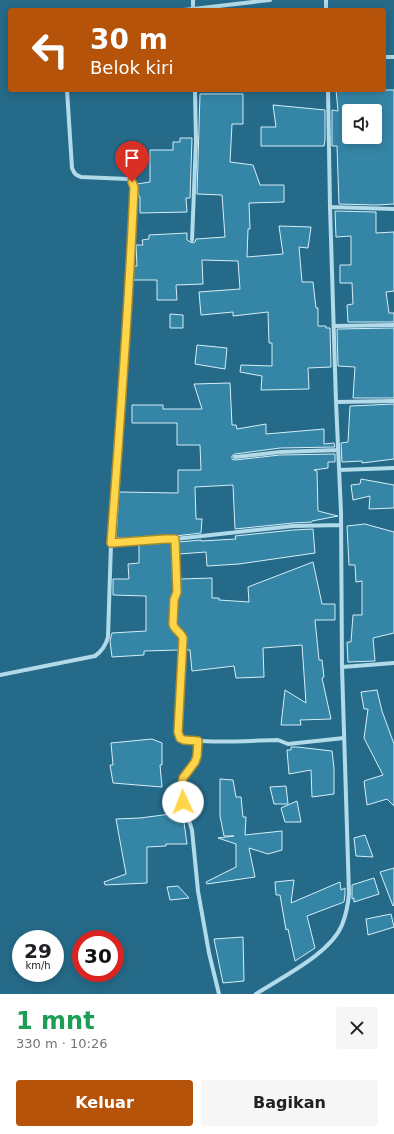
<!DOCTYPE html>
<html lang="id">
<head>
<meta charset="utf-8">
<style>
	:root { --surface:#fff; --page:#f6f6f6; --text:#202124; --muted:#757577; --accent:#b45309 }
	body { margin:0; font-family:"DejaVu Sans",sans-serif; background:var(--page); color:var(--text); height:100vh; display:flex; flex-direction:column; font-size:15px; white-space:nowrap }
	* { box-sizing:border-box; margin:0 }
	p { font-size:13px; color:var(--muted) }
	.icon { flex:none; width:22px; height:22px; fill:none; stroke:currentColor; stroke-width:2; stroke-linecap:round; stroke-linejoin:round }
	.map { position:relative; height:994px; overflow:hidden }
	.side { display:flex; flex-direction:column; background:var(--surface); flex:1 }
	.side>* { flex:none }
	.top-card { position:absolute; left:8px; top:8px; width:378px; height:84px; border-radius:4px; box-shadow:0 2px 10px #0003; background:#b45309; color:#fff; overflow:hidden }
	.buttons { position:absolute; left:342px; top:104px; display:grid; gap:8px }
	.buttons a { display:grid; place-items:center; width:40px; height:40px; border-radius:4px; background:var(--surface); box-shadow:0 2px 10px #0003; font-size:20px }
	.speed { position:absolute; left:12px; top:930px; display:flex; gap:8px; font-size:20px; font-weight:700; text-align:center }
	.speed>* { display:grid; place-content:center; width:52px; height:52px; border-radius:50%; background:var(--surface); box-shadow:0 2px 10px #0003; line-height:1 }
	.speed small { font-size:10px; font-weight:400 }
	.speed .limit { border:6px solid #d22; background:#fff; color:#111 }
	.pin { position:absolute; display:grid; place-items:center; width:34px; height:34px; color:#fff; margin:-41px -17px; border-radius:50% 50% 50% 0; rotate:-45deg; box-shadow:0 0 4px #0007 }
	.pin .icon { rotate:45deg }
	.me { position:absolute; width:44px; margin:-22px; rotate:358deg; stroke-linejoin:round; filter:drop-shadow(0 0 3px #0008) }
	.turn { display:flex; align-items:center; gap:14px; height:84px; padding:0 16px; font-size:18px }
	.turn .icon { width:52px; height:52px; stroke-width:2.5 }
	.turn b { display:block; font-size:28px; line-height:34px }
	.round { display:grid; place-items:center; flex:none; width:42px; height:42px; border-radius:4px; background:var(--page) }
	.summary { display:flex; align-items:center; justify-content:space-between; height:68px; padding:0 16px }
	h1 { font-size:24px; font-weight:600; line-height:30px; color:#1e9e55 }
	.button { display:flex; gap:8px; margin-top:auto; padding:8px 16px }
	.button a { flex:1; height:46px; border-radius:4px; background:var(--accent); color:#fff; font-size:16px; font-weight:600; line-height:46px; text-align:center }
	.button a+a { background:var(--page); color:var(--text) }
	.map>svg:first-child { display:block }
</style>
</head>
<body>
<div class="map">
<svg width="394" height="994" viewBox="0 0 394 994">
	<rect width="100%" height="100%" fill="#256b89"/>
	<path fill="#3585a6" stroke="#d6eef7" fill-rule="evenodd" d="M336,90H394V204L376,205L339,204L337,146H332V110L338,111ZM349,111H375V137H349Z
		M200,94H243V124H232L230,162L253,165L260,185H284V202L249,203L250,229H248L247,257L283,254L279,226L311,227L308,248L299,247L302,282H313L316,308H318V326H326V328H330L331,367L308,368L309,389L261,390L262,376L240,372L241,365L272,366V343H269L268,312L233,316V312L201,315L199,292L240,289L238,261L202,260L203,284L176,285L177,300H157V280H133L134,266H137L136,245H143L142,240L149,239V235L187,233V240L192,243L195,242L196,239L225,237L222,195L197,194Z
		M273,105L325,110V140L324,146H261V127H276Z
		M180,138H192L190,198H186L187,212L140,213V197H139L137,184L150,182V150H173V142H180Z
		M335,211L376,212V233L394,232V291L386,292L389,313H394V322H348L347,305L353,304L352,283H340V265H351V236L336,237Z
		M170,314L183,315V328H170Z
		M394,328V398H353L355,367L338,366L337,329Z
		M197,345L227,348L225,369L195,364Z
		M230,383L232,425H236L237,429L266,424V434L324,429V444L334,443L335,447L280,448L235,454L232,456V459L235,460L280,455L335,454V462H328V468L314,470L317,471L318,511L338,516L312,521V522L293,523L235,529L233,485L195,487L196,519H202L201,533L175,536L116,538L119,492L178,493V470H201L200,445H177V423H132V405H163V409H202L194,384Z
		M394,404V459L362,463V461L342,462L341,443L348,442L350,406Z
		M361,479L394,485V508L369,509L370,496L353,500L351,485L360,484Z
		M365,524L394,532V633L373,638L375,661L348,662L347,642H351L353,615H362V581L356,582L355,565H349L347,526Z
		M313,529L315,553L239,564L207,566L206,552L179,554V542L201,540V541L236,539L235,536L293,530Z
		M172,542L173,591L170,600V624L171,628L179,639V650L144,651V655L112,657L110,641L112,633L146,631V596L113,595V579H129L128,564L139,563V544Z
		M313,562L322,604H335V620H315L319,660H322L324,677L322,678L331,719L300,720L301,725H281L285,690L306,703L302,645L263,648L264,677L236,678L234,666L192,671L190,650H186V637L177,623V601L180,592V579L212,578V598H219V600L249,602L248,587Z
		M377,690L382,711L394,744V806L387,799L367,805L364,781L383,775L364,738L368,709H364L361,692Z
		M152,739L162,743V765H160L162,787L113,783L110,765H113L111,743Z
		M291,747H297L332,751L334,768V794L312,797L311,770L289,774L287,750H291Z
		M220,779L233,780L236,797H241L243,817H246L245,835L282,831V850L268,854L249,848L255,877L207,884L206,882L236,867V844L218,838L234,836H224L220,816Z
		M175,786L183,815L187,844H166V846L147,847V883L105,885L104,882L126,874L116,819L140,818L171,814L170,787Z
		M286,786L288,804H274L270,787Z
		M297,801L301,822H285L281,808Z
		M365,835L373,857L356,856L354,838Z
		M394,868V905L393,906L380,872Z
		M374,878L379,894L354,902V898L352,899V885Z
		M294,880L291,903L340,882L341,890L345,888V894L344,902L307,916L315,948L295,961L288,929L286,930L280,895H276L275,882Z
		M178,886L189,898L170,900L167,887Z
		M391,914L394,927L368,935L366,919Z
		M243,937L244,981L223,983L214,939Z"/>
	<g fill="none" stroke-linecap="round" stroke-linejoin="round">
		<path stroke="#b2dae9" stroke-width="4" d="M193,0V10
			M326,0V10
			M184,10L270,0
			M384,57H394
			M330,207L394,209
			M192,240L196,141L195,90
			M334,326L394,325
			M336,402L394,401
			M235,457L280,452L338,450
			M339,470L394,468
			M175,539L177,592L174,600L173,624C175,630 181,632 183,638L178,732L180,737C193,745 259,740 278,740L288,744L344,738
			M111,543L165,539H175L293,526L341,525
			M342,667L394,663
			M0,675L95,656C102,651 106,645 108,637L111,543L123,396L134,187L132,182L128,179L81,177C75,175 74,173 72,168L67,90
			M198,741L195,762L183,779L182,793L183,802L192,830L198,891L209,953L219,994
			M256,994C282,977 330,954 342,925C346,915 348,905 349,894L342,667L341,512L336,402L330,207L328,90"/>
	</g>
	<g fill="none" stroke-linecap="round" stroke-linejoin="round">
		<g stroke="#a68a30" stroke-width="10">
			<path id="route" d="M132,182L134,187C129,306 120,425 111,543L165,539H175L177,592L174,600L173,624C174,630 181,632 183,638L178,732L180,738L184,740L198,741L197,756L195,762L183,778L182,784L183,802"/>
		</g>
		<use href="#route" stroke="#ffd54a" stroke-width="7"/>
	</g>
</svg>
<div class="buttons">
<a><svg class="icon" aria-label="sound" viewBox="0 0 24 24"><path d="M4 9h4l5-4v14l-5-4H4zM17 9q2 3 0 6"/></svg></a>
</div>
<div class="speed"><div>29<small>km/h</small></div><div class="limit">30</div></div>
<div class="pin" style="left:132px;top:182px;background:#d93025"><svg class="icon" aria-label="arrive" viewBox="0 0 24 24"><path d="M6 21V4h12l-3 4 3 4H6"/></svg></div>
<svg class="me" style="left:183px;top:802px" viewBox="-20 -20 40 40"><circle r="19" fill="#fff"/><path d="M0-13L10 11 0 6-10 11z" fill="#ffd54a"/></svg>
<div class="top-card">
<div class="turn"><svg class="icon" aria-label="left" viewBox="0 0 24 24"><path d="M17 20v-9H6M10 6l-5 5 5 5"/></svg><div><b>30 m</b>Belok kiri</div></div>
</div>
</div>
<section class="side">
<div class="summary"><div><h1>1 mnt</h1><p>330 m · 10:26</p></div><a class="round"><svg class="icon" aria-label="close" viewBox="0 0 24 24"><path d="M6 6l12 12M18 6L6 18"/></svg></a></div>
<div class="button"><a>Keluar</a><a>Bagikan</a></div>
</section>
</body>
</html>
